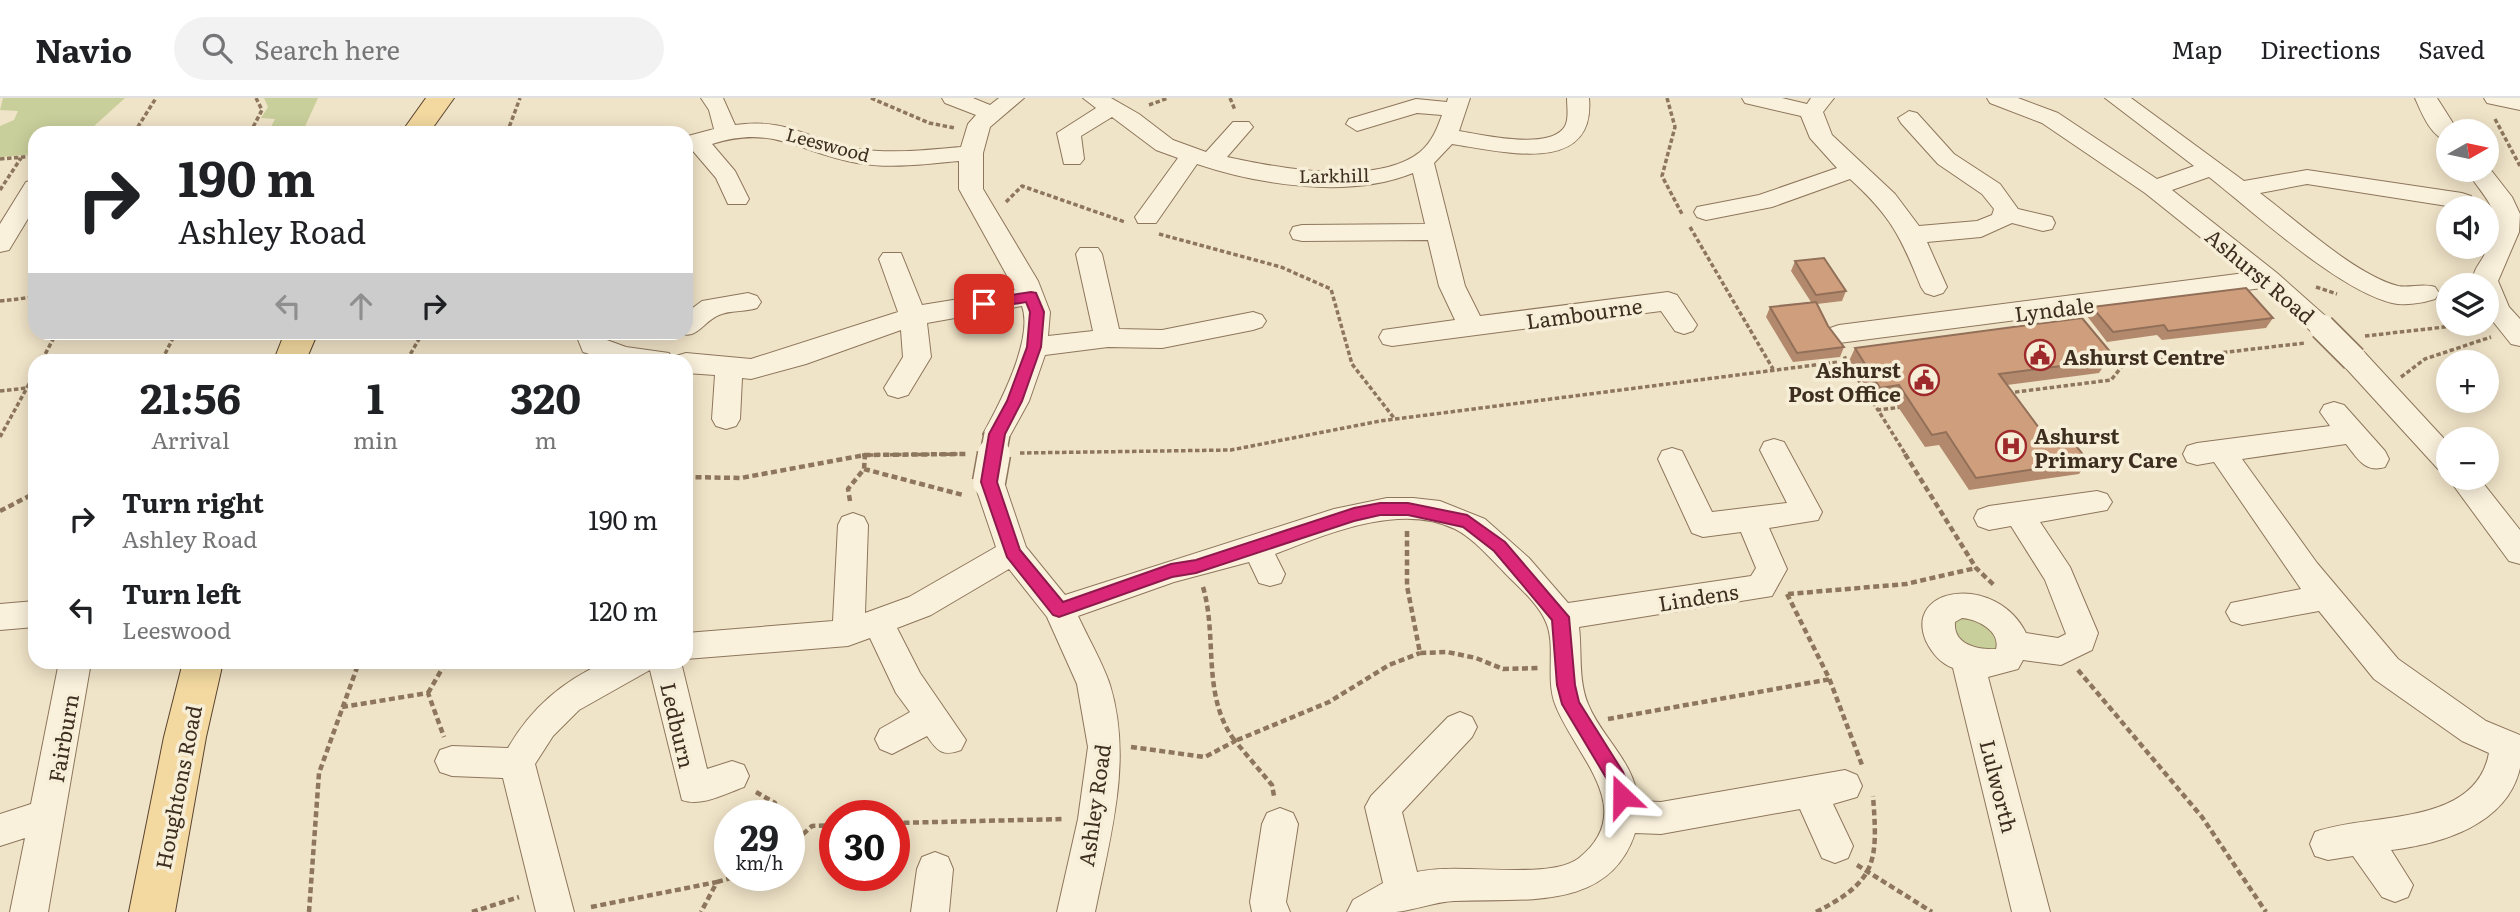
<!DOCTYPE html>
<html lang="en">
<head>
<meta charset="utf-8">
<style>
	:root { --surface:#fff; --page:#f2f2f2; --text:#202124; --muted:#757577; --line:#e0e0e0 }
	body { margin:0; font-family:Literata,serif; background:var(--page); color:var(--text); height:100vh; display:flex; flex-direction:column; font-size:26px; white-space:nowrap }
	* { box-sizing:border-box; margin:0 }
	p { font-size:23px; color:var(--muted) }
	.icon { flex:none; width:38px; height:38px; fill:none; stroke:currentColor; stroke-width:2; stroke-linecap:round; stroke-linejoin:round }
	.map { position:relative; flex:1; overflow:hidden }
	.sheet { position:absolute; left:28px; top:256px; width:665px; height:315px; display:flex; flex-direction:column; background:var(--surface); border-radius:21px; box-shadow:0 4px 18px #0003 }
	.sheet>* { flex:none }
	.guide { position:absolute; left:28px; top:28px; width:665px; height:214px; border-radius:21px; box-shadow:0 4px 18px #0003; background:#fff; color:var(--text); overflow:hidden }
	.needle { width:46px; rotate:81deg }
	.fabs { position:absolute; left:2436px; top:21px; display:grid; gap:14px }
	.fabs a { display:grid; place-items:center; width:63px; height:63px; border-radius:50%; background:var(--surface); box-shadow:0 4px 18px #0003; font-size:35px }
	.speed { position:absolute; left:714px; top:702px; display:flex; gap:14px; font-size:35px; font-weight:700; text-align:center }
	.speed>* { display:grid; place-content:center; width:91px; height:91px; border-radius:50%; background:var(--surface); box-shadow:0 4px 18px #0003; line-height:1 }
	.speed small { font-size:18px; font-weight:400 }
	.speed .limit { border:10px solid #d22; background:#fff; color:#111 }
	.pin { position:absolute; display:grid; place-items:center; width:60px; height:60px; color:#fff; margin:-30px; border-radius:14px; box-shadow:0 4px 10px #0006 }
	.me { position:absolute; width:77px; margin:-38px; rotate:337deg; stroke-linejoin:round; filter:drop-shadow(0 0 5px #0008) }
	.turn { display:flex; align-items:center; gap:24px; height:147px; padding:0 35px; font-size:32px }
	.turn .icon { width:91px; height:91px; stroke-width:2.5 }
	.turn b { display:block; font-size:49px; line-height:60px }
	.lanes { display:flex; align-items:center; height:66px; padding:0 35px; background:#0003; justify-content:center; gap:35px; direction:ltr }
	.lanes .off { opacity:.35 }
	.eta { display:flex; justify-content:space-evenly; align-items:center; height:119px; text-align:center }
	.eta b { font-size:42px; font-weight:700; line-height:49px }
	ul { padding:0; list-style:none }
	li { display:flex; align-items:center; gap:21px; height:91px; padding:0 35px }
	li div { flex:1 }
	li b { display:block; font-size:26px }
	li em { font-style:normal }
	header { display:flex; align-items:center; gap:42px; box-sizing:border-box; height:98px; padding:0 35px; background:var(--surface); border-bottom:2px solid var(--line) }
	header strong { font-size:33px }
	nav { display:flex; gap:38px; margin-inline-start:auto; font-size:24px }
	.search { width:490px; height:63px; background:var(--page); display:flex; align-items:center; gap:18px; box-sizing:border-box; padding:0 24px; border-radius:38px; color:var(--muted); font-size:26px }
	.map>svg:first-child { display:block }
</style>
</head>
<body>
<header>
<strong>Navio</strong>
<div class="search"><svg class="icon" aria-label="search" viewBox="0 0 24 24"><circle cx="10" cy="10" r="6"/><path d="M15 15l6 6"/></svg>Search here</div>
<nav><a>Map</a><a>Directions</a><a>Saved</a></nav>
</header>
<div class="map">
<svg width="2520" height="814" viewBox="0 0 2520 814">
	<rect width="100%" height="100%" fill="#f0e4c8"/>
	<path fill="#c9cf9b" d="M3,0H125L93,29L75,35H35V56L0,59V28L14,22L18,13L0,12Z
		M264,0H318L302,35H268L275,21L261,20L268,9Z
		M1973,519L2000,538L1997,555L1959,549L1952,524L1958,520Z"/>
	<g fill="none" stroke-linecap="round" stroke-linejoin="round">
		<g stroke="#8d765c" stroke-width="2">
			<path id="minor" d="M701,0H723L735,27C785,19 812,43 857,51C892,56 927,52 961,49L968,26L976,17L945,5L942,0H973L990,7L999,0H1024L990,29L983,55V91L1038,183L1050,214L1048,238L1093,233L1076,156L1080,150H1098L1102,156L1119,231L1162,232L1253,214L1262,217L1266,223L1262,229L1253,232L1162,250L1108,249L1045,257L1029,303L1007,343L997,346L987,343L983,336C999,307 1034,241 1022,208L927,225L931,259L908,297L898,300L888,297L884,290L903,259L901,232L806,266L751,281L742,280L740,321L736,328L726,331L716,328L712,321L715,277L686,275V262H674L676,258L686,255L751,261L898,214L879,161L883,155H901L922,207L1015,192L959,91V63C925,66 891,71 857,65C799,55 775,26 712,46L735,73L749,101L746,106H728L716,80L693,53L686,55L688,38L714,31L709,12Z
				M1083,0H1111L1139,16L1173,42L1206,54L1233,24H1249L1253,29L1227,59C1278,70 1376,89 1420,54C1432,44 1437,31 1442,17L1417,15L1357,33L1346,26L1349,21L1416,1L1447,4L1448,0H1470L1459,33C1483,37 1544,51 1562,32C1570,25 1567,10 1567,0H1589C1596,79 1500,53 1452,46L1434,65L1465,188L1480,218L1668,194L1677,197L1697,227L1693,233L1684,236L1675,233L1661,213L1392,248L1383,246L1379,239L1383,232L1455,222L1439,188L1428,142L1302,143L1293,141L1290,135L1293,129L1302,127L1425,126L1413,75C1349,101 1260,87 1197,66L1156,125H1138L1135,119L1178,60L1156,52L1112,19L1081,38L1084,61L1080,66H1064L1057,35L1096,10Z
				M1742,0H1782L1807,6L1811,0H1834L1823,14L1832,37L1895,96L1919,128L1977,123L1992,117L1994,111L1982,96L1938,66L1901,25L1898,20L1909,13L1917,15L1954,56L2000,86L2018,111L2052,119L2055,125L2052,131L2043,133L2012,125L1981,139L1927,144L1947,189L1943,195L1934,198L1925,195L1921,189C1901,139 1891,118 1850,81L1772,109L1706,122L1697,119L1694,114L1697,109L1759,97L1837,70L1810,40L1801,18L1745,5Z
				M1987,0H2018L2058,15L2157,81L2194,68L2105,0H2131L2244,83L2307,72L2462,95L2471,98L2474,103L2471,108L2460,110L2307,86L2260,95C2296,122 2355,177 2398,188C2410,190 2423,185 2435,189L2439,195L2435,201C2423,205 2405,208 2392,205C2338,192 2255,115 2209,79L2172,92L2277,175L2331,223L2335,229L2331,235L2322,238L2313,235L2262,190L1839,245L1830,242L1826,236L1830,230L1839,227L2245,175L2145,95L2042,25L1990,5Z
				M2415,0H2437L2458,33H2448V43C2431,39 2422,16 2415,0Z
				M2484,0H2520V12L2487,5Z
				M2487,67L2512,99L2520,116L2519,134L2498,183L2509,209L2520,221V248L2511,246L2487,216V187H2473C2472,176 2476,170 2482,161C2508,116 2491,109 2466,72H2487Z
				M35,82V109L9,152L0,154V126L26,84Z
				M748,195L757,198L761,204L757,210C745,214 730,212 719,217C702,224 697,244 676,234H686V215L702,203Z
				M575,234H602L604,241L626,249L669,255L673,262H608L583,254Z
				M2354,252L2364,254L2448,345V374L2438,371L2344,268L2340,261L2344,254Z
				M2334,304L2344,307L2385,353L2389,361L2385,369C2365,375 2358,361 2346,346L2242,361L2317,465L2398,561L2486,623L2520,637C2520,647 2520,660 2520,670C2507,727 2441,746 2391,752L2413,787L2408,799L2395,804L2382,799L2353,758L2328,762L2315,758L2310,746L2315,734C2369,714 2475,730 2489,655L2462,643L2374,581L2319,513L2242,527L2231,523L2226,514L2231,505L2301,491L2214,364L2197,367L2187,364L2183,356L2187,348L2197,345L2330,328L2320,314L2324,307Z
				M1774,341L1784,344L1822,414L1818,422L1769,430L1787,471L1772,498L1579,529C1582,554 1578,582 1588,606C1601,639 1635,664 1638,703L1661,704L1845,672L1857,677L1862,688L1857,699L1833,706L1853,748L1848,760L1835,765L1822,760L1800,711L1661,736L1635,735C1609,814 1524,800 1454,803C1434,804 1415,812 1396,814C1380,814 1363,814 1347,814L1353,802L1383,785L1365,709L1371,698L1448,619L1460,614L1472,619L1477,629L1472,639L1402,714L1417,774C1459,764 1550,783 1579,760C1640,711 1574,657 1555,606C1545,579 1557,546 1545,522C1537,504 1516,487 1503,473C1489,459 1473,440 1455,431C1400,404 1327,436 1275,456L1285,476L1281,485L1270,488L1259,485L1249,464L1174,484L1078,518C1088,540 1102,563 1110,587C1133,662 1110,739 1095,814H1057L1078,721L1088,649L1077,586L1047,519L1009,471L931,517L897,530L920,575L966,642L961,652C943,659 937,653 927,638L892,656L880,651L875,641L880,631L910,614L896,595L870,540L848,548L686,561V535L833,523L838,427L842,419L853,415L864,419L868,427L865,515L909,499L996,449L974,384L979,376L989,373L999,376L1004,384L1026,449L1065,497L1334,411L1387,400H1413L1440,403L1485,421L1529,460L1568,505L1751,478L1756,470L1741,434L1703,439L1692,435L1658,361L1662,353L1672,350L1682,353L1712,414L1787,405L1760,352L1764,344Z
				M2448,380H2479L2520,432V466L2509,463Z
				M2097,393L2107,396L2112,404L2107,412L2040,424L2070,469L2098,535L2092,552L2061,567L2023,562L2018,571L1988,579L2050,814H2012L1953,570C1940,565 1932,555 1926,543C1903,488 1996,475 2026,535L2058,540L2066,536L2045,482L2011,428L1989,432L1978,428L1974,420L1978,412L1989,408ZM1962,520C1977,521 2001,533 1996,551C1978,552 1953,547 1955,524Z
				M35,503V529L0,532V506Z
				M59,564H91L48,814H10L25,740L0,748V716L31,706Z
				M605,564H681L707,671L732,663L744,667L749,678L744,689C724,696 702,709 682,702L650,572L579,612L553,638L535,666L574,814H536L503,680L452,678L440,674L435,663L440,652L452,648L508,650C532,609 562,584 605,564Z
				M1280,710L1293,715L1298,726L1286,804L1290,814H1252L1250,804L1262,726L1267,715Z
				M935,754L948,759L953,771L949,814H911L917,771L922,759Z"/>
		</g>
		<g stroke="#5b4430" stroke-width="2">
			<path id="major" d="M426,0H454L429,35H401Z
				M285,234H318L306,262H274Z
				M183,564H223L206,639L175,814H129L164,639Z"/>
		</g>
		<path stroke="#8d765c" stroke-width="3.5" stroke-dasharray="4.5 2.5" stroke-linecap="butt" d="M871,0L929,25L955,30
			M1230,0L1235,12
			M1667,0L1675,29L1662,78L1682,116
			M1149,7L1168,0
			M2495,21L2520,68
			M134,35L156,0
			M250,35L262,12L256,0
			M507,35L520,0
			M0,61L35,58
			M0,92L21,60
			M1006,104L1022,88L1125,124
			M1690,129L1773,271
			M1159,136L1281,169L1331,191L1352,266L1394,320
			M2316,189L2337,196
			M0,203L35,199
			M2365,238L2471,226
			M54,240L111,234
			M42,262L57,234
			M162,262L176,234
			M407,262L423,234
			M1846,263L1878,312
			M2401,279L2425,261L2491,239
			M0,293L35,289
			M2008,295L2111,282L2124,266L2305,245
			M1902,309L1878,312L1906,357
			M0,339L35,275
			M1020,355L1231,352L1380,323L1846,263L1844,257
			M862,357L966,356"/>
		<path stroke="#8d765c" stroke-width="4.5" stroke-dasharray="6 3.5" stroke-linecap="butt" d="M1905,356L1976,470L1995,488
			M864,371L963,397
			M686,379L741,380L865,357L966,356
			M850,403L848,391L864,371L865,357
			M0,413L35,395
			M1407,433V488L1420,555L1447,554L1476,560L1503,571L1540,570
			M1203,489C1218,540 1201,598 1235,643L1329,604L1389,567L1420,555
			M1787,496L1829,580L1862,667
			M1788,496L1906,486L1976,470
			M2078,572L2202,719L2266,814
			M428,595L446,564
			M342,609L428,595L444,639
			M1608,621L1831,581
			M1131,649L1205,659L1235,643L1272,687L1274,698
			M756,694L775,705L777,718
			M894,725L1063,721
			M789,749L812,728L835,727
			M1857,767L1932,814
			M717,784L741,777
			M591,809L717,784L701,814
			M309,814L319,675L359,564
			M472,814L519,799
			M1816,814C1877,783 1878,764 1873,698"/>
		<use href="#minor" fill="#faf1dc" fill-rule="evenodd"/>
		<use href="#major" fill="#f3d9a0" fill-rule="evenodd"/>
		<g stroke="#8d765c" stroke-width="28" stroke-linecap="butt">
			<path id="minor-bridge-far1" d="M2322,229L2354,261
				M993,357L997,336"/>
		</g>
		<g stroke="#8d765c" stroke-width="35" stroke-linecap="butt">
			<path id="minor-bridge" d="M989,384L994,356"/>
		</g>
		<use href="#minor-bridge-far1" stroke="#faf1dc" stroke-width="25"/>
		<use href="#minor-bridge" stroke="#faf1dc" stroke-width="32"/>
	</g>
	<path fill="#b2896c" d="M1795,163L1846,193L1842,203L1817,206L1828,228L1844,249L1840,259L1793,264L1766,219L1770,209L1811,204L1791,173Z
		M2092,209L2273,220L2266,230L2162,242L2157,237L2107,244L2087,218Z
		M1855,250L2112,256L2099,275L2007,287L2045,338L2088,363L2079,376L1969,392L1939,347L1925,349L1892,300L1874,302L1849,263Z"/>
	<path fill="#cf9f7d" stroke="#916f58" stroke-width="2" d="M1824,160L1846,193L1816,197L1795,163Z
		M2246,190L2273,220L2168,233L2164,227L2113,234L2092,209Z
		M1816,204L1828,228L1844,249L1797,255L1770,209Z
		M2082,220L2112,256L2104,258L2108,262L1999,276L2045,338L2066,335L2088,363L1976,380L1946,334L1932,337L1899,287L1880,290L1855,250Z"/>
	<path fill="#db2777" stroke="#8e194d" stroke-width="2" d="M1031,194L1036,195L1044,214L1041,249L1022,303L1005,336L997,384L1020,452L1063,504L1171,466L1196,462L1354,410L1380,405H1408L1467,417L1505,444L1569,519L1575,587L1579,604L1623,674L1632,698L1629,704L1622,706L1616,704L1608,683L1562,606L1557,587L1552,522L1494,453L1463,429L1408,417H1380L1354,423L1196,475L1172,479L1059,519L1053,517L1007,459L981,384L989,336L1007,303L1027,249L1030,214L1026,204L984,211L977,206L984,201Z"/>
	<defs>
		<g id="civic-ring" transform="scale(1.575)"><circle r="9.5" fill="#f7eed8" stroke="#9e2a2b" stroke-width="1.5"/><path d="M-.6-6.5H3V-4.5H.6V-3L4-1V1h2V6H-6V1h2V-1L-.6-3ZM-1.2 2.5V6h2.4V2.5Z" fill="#9e2a2b"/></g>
		<g id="hospital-ring" transform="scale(1.575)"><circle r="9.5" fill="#f7eed8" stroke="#9e2a2b" stroke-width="1.5"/><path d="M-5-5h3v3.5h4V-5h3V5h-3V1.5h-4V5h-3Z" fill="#9e2a2b"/></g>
	</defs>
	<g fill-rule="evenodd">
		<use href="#civic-ring" x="2040" y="257"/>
		<use href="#civic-ring" x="1924" y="282"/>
		<use href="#hospital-ring" x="2011" y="348"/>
	</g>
	<g text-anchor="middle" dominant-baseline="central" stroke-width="7" stroke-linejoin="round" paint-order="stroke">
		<g font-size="18" fill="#3d2e20" stroke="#f7eed8">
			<text transform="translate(828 46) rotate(15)">Leeswood</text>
			<text transform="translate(1334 77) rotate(-1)">Larkhill</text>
		</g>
		<g font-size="21" fill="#3d2e20" stroke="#f7eed8">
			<text transform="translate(2261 177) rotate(40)">Ashurst Road</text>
			<text transform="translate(2054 210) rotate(-7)">Lyndale</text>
			<text transform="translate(1584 214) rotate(-8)">Lambourne</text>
			<text transform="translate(1698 498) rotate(-9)">Lindens</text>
			<text transform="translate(679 627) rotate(77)">Ledburn</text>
			<text transform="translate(62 640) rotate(-80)">Fairburn</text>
			<text transform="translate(2000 688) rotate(76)">Lulworth</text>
			<text transform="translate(177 689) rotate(-79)">Houghtons Road</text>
			<text transform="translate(1093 707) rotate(-82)">Ashley Road</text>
		</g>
		<g font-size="21" font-weight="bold" fill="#3d2e20" stroke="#f7eed8" text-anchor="start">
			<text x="2063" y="257">Ashurst Centre</text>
			<text x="1901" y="270" text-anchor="end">Ashurst<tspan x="1901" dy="24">Post Office</tspan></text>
			<text x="2034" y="336">Ashurst<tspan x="2034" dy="24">Primary Care</tspan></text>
		</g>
	</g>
</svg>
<div class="fabs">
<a><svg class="needle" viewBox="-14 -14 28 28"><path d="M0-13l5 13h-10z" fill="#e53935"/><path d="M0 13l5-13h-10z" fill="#757577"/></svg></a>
<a><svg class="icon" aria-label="sound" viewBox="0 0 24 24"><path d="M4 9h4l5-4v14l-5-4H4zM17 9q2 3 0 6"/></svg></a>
<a><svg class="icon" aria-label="layers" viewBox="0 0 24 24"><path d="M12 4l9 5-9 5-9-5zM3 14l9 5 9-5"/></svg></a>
<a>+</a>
<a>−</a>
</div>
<div class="speed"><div>29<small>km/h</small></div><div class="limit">30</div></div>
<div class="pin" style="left:984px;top:206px;background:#d93025"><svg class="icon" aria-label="arrive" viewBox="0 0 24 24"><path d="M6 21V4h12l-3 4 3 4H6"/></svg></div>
<svg class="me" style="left:1622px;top:698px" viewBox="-20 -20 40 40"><path d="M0-17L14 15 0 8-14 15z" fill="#db2777" stroke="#fff" stroke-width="4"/></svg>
<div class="guide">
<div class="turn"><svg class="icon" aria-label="right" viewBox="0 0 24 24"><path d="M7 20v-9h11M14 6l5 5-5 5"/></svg><div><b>190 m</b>Ashley Road</div></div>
<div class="lanes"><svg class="icon off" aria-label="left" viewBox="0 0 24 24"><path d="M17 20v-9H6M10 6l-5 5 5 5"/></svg><svg class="icon off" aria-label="ahead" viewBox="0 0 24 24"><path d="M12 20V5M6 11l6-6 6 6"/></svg><svg class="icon" aria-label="right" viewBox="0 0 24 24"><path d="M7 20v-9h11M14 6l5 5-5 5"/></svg></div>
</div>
<section class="sheet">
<div class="eta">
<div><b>21:56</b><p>Arrival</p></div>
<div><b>1</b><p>min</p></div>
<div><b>320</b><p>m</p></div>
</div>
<ul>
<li><svg class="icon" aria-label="right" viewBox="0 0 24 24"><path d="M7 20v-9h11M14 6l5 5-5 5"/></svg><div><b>Turn right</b><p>Ashley Road</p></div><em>190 m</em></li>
<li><svg class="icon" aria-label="left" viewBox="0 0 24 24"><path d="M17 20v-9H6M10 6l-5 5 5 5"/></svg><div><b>Turn left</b><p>Leeswood</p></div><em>120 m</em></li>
</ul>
</section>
</div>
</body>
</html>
